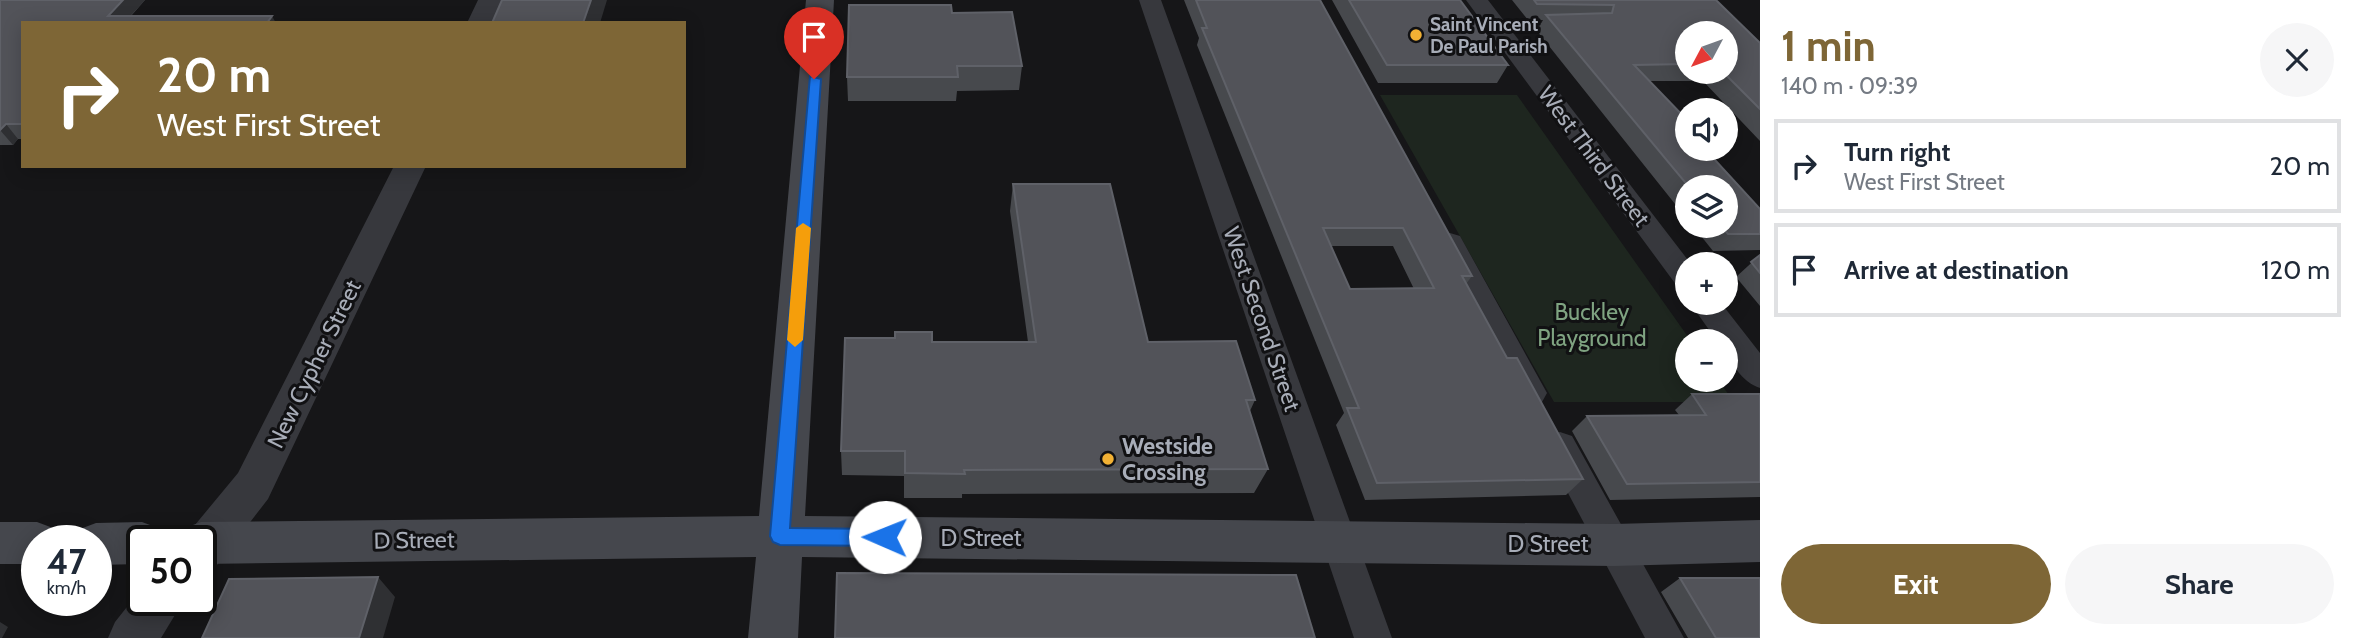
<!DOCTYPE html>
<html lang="en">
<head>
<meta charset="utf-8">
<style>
	:root { --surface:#fff; --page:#f6f6f7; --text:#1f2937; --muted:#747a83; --line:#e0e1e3; --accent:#7e6636 }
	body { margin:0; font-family:Cabin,sans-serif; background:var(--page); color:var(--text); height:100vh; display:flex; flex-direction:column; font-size:26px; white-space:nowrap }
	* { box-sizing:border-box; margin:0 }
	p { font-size:23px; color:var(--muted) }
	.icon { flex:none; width:38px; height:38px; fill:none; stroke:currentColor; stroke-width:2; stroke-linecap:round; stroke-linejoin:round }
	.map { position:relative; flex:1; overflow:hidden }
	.drawer { display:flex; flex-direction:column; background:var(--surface); width:595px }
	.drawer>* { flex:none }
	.top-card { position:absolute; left:21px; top:21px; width:665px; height:147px; border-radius:0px; box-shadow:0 4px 18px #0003; background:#7e6636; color:#fff; overflow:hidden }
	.needle { width:46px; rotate:229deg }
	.buttons { position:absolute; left:1675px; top:21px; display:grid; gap:14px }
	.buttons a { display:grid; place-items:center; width:63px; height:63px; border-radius:50%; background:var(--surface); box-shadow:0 4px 18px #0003; font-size:35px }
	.speed { position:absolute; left:21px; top:525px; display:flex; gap:14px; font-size:35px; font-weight:700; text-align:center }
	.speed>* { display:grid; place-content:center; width:91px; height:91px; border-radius:50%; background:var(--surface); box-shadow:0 4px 18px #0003; line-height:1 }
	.speed small { font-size:18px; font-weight:400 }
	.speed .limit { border:4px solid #111; border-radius:10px; background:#fff; color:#111 }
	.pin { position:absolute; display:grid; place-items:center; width:60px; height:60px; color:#fff; margin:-72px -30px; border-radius:50% 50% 50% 0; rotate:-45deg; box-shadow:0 0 7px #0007 }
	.pin .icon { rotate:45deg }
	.me { position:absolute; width:77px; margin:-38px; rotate:271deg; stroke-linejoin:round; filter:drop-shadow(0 0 5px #0008) }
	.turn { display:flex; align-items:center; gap:24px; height:147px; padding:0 21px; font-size:32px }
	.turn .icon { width:91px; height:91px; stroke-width:2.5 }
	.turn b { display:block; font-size:49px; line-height:60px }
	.round { display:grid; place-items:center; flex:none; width:74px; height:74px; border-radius:37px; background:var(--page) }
	.headline { display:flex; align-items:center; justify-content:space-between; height:119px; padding:0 21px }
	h1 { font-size:42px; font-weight:800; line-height:52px; color:var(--accent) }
	.button { display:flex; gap:14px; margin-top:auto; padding:14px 21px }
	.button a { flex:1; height:80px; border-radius:42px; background:var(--accent); color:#fff; font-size:28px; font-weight:800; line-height:80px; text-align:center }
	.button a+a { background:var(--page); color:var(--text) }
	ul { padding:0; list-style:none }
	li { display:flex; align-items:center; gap:21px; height:94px; margin:0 14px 10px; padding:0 7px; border:4px solid var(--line); border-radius:0px }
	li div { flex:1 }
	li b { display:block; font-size:26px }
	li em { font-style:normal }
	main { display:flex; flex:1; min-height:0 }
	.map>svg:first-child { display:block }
</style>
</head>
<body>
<main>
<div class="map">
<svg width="1760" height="638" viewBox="0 0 1760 638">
	<rect width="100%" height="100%" fill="#161618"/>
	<path fill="#1e261f" d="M1380,95H1517L1691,341H1687V380H1718L1734,402H1554Z"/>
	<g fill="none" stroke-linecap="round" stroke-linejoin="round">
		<path fill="#37383d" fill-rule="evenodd" d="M1558,23L1562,24V28L1496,29L1491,26L1496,23Z"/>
		<path fill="#37383d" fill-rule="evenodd" d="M1139,0H1161L1392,638H1354Z
			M1466,0H1488L1691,264H1687V289L1677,286Z
			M1450,233L1460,236L1542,384L1547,393L1542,402L1531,406L1520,402L1436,243L1440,236Z
			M1690,303H1721L1760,353V388C1743,383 1726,360 1726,341H1717Z
			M1560,432L1572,436L1684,638H1645L1543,446L1548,436Z"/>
		<path fill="#37383d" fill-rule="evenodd" d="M478,0H504L494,23H467Z
			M394,166H426L268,499L217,565L201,571V541H183L185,537L238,473Z
			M142,588V600H184L161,638H108L115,622Z"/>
		<path fill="#45474d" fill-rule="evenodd" d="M806,0H834L805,516L1614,524L1760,520V562L1614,566L802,557L798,638H748L756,557L201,564V541H179L185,528L201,522L759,516Z
			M0,522H37L53,528L59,541H37V564H0Z
			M142,522L158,528L164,541H142V564L96,565V541H74L80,529L96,523Z"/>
	</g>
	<path fill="#47494d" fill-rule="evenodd" d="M0,0H145L131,16L23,23V139H18L13,145H0Z
		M1184,0H1320L1472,276L1466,284L1507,358L1583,479L1566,495L1365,500L1336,425L1344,413L1197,45L1199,38ZM1331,246H1393L1414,289H1350Z
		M1332,0H1460L1508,65L1497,83H1378Z
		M1512,0H1716L1760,43V141L1703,81H1649L1687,149H1710L1708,152L1760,209V250L1713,251L1693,226H1726V187H1687V219L1537,31L1543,20H1528ZM1687,33L1726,72H1687Z
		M952,13L1022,66L1019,90L957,91L956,101H848L847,77Z
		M1013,184L1148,342L1255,400L1250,411L1268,469L1254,493L962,494V498H904V476L842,475L841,451L1028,342L1010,211Z
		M1760,255V306L1736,277Z
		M1692,394H1760V497L1610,500L1572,431L1587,416L1679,415L1675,410Z
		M1680,578L1760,638H1688L1661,592Z"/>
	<path fill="#2f3033" d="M123,0H145L124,23L108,16Z
		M591,0H607L600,23H583Z
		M272,16L276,23H267Z
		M684,112L686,123L684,132Z
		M6,124L18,139L13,145L0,130Z
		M378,577L395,597L383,638H359Z
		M0,622L8,627L2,638H0Z"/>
	<path fill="#525359" stroke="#5f6168" stroke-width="2" fill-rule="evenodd" d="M0,0H123L108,16H272L267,23H23V124H6L0,130Z
		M502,0H591L583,23H492Z
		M1196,0H1320L1472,276H1462L1507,358H1517L1583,479L1377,483L1347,408H1359L1202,28H1207ZM1323,228H1403L1434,288L1350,289Z
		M1349,0H1460L1508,65H1387Z
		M1534,0H1716L1760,43V109L1723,72H1726V33H1687V64L1634,65L1687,120V149H1705L1760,209V234H1728L1721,226H1726V187H1689L1546,15L1612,13L1614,5L1537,4Z
		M849,5H951L952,13L1012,12L1022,66H957L958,77H847Z
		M1013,184H1110L1148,342L1236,341L1255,400H1246L1268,469L964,470L965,474L905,473V451H841L845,338H895V332H932V342H1036Z
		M1760,255V273L1751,262Z
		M1692,394H1760V482L1627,484L1587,416L1706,415Z
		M837,573L1296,575L1315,638H835Z
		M378,577L359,638H202L229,579Z
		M1680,578H1760V638H1716Z"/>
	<path fill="#1a73e8" stroke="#114b97" stroke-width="2" d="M810,76L821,79L790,528L885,529L892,531L895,537L892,544L885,546L780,545L773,542L770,536Z"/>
	<path fill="#f59e0b" d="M803,223L811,228L803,340L795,347L787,340L796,228Z"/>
	<g fill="#f2b134" stroke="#111113" stroke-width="2.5">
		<circle cx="1416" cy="35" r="7"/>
		<circle cx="1108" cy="459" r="7"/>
	</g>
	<g text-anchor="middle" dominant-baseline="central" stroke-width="6" stroke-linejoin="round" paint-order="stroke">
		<g font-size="19" font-weight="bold" fill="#a8adb8" stroke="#111113" text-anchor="start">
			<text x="1430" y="24">Saint Vincent<tspan x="1430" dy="22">De Paul Parish</tspan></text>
		</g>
		<g font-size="23" fill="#a8adb8" stroke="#111113">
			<text transform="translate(1594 156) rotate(53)">West Third Street</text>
			<text transform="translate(1262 319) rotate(71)">West Second Street</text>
			<text transform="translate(314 364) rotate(-64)">New Cypher Street</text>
			<text x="981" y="538">D Street</text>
			<text transform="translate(414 540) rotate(-1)">D Street</text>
			<text x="1548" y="544">D Street</text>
		</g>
		<g font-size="23" fill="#7fa381" stroke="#111113">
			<text x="1592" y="312">Buckley<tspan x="1592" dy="26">Playground</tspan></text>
		</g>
		<g font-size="23" font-weight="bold" fill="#a8adb8" stroke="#111113" text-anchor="start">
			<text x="1122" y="446">Westside<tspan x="1122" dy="26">Crossing</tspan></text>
		</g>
	</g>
</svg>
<div class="buttons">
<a><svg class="needle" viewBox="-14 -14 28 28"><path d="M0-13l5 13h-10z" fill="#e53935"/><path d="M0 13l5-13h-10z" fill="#747a83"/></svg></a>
<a><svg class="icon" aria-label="sound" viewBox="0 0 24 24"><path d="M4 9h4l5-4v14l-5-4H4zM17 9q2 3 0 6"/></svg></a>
<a><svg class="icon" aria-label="layers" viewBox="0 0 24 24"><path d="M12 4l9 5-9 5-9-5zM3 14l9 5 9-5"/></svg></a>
<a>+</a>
<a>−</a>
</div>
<div class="speed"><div>47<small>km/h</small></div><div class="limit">50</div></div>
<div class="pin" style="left:814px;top:79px;background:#d93025"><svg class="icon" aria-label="arrive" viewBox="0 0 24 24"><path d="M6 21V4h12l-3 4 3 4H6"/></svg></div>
<svg class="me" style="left:885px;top:537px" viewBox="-20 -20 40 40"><circle r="19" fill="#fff"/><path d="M0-13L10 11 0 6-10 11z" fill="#1a73e8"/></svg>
<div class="top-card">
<div class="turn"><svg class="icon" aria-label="right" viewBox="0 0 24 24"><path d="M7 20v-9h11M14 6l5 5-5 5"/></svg><div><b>20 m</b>West First Street</div></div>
</div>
</div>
<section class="drawer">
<div class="headline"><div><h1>1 min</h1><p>140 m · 09:39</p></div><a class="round"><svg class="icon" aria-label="close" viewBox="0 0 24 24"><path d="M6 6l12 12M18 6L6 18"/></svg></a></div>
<ul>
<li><svg class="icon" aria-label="right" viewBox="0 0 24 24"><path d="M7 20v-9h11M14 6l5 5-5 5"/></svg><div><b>Turn right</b><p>West First Street</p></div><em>20 m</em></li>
<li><svg class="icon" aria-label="arrive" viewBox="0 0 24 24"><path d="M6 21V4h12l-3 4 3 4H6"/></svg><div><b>Arrive at destination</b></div><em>120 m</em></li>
</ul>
<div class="button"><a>Exit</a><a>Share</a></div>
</section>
</main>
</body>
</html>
